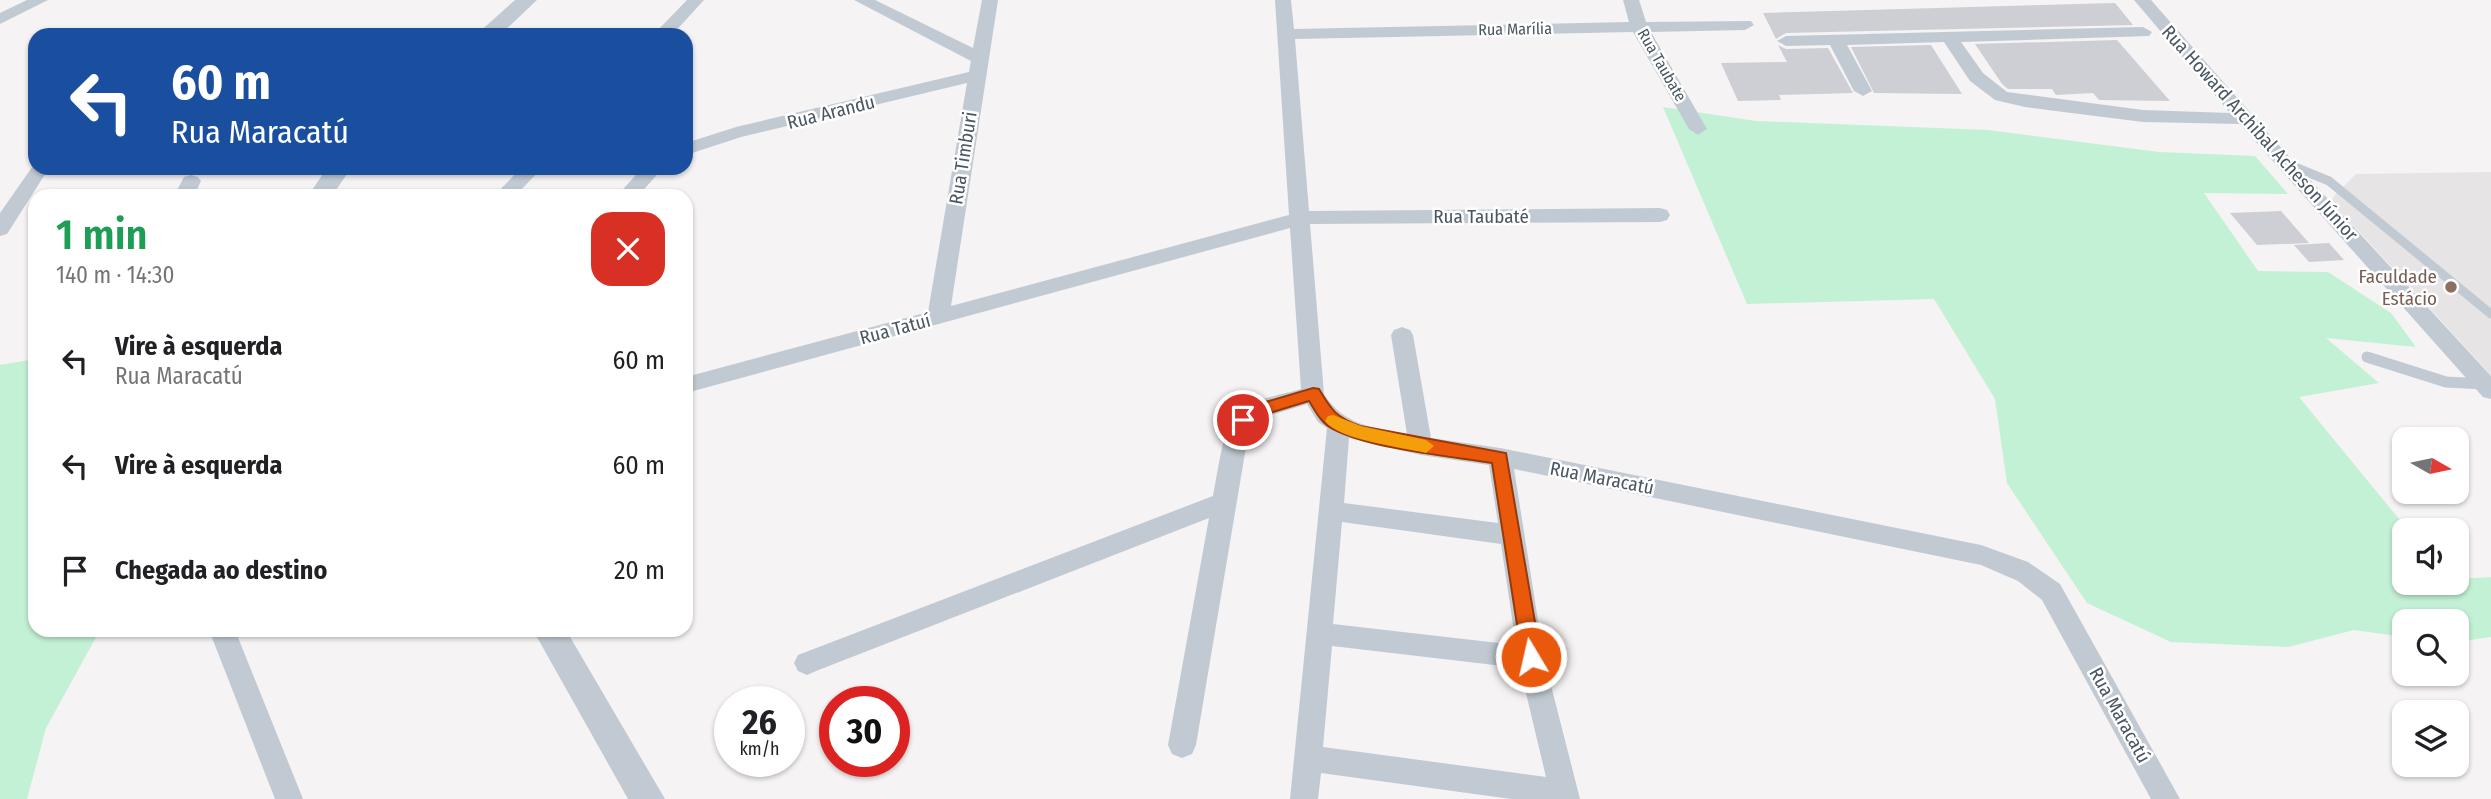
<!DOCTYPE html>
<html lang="pt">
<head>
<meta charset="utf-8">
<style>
	:root { --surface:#fff; --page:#f6f6f6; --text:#202124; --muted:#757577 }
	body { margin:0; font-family:"Fira Sans Condensed",sans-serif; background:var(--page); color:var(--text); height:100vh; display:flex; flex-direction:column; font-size:26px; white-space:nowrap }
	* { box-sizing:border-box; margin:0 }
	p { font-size:23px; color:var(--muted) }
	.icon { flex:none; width:38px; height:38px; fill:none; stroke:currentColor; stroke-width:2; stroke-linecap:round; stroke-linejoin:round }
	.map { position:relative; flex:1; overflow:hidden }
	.sheet { position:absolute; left:28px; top:189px; width:665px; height:448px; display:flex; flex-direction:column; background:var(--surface); border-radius:21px; box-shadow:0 2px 5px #0004 }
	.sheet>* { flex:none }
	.top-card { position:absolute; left:28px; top:28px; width:665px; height:147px; border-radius:21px; box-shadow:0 2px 5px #0004; background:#1a4fa0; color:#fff; overflow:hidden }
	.needle { width:46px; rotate:99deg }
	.controls { position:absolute; left:2392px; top:427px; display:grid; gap:14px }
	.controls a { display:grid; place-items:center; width:77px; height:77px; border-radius:14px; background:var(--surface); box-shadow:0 2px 5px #0004; font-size:35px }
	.speed { position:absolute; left:714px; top:686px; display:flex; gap:14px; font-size:35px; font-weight:700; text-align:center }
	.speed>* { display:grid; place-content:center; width:91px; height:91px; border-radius:50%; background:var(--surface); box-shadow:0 2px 5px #0004; line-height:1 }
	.speed small { font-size:18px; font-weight:400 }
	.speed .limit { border:10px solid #d22; background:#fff; color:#111 }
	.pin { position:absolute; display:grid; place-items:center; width:60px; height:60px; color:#fff; margin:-30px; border:4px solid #fff; border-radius:50%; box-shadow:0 2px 7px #0007 }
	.me { position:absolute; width:77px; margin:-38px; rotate:351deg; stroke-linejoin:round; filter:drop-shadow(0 0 5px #0008) }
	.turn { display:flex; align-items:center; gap:24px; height:147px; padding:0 28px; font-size:32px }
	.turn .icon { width:91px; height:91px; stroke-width:2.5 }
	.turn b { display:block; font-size:49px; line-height:60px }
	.round { display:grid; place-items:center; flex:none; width:74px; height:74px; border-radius:21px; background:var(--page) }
	.head { display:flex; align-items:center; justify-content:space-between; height:119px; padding:0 28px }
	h1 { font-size:42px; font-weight:600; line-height:52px; color:#1e9e55 }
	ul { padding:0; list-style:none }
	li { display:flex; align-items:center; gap:21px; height:105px; padding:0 28px }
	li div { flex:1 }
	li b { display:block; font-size:26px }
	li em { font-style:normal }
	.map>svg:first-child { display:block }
</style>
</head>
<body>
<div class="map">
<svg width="2491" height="799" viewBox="0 0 2491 799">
	<rect width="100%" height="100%" fill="#f5f3f3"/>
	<path fill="#e6e4e5" d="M2491,172V375L2330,200L2356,174Z"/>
	<path fill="#c3f1d5" d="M1663,107L1756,121L1988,130L2159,152L2255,156L2288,194L2204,193L2258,271L2328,272L2391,313L2416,347L2326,338L2379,383L2299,397L2408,530H2404V583H2457V579L2491,577V637L2457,642V621H2404V637L2354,630L2288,647L2171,642L2087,603L2007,483L1995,399L1934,299L1747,304Z
		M35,359V630H100L46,728L27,799H0V365Z"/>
	<path fill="#cdcfd5" d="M2115,3L2133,25L1786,33L1776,39L1763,13Z
		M2117,40L2170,101L2099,100L2093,93L2056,95L2052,89H2008L2002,84L1975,44Z
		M1778,45L1786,49L1828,48L1853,93L1779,95L1781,100L1738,101L1721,63L1787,62Z
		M1931,45L1962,94L1874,93L1851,47Z
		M2281,211L2309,243L2257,245L2230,213Z
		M2329,243L2344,260L2309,262L2294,245Z"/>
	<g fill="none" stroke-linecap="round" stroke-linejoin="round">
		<path stroke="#c1cad2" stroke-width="9" d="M2290,165L2329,181L2491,314"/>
		<path stroke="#c1cad2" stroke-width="11" d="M2367,357L2446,382L2484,384"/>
		<path fill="#c1cad2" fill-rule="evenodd" d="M27,0H48L0,24V13Z
			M687,0H704L672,35H653Z
			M854,0H875L973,48L982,0H998L951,306L1289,215L1275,0H1291L1294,29L1629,22L1623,0H1639L1646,22L1751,21L1754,25L1745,30L1651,32L1707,129L1698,135L1689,129L1633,32L1295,39L1309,211L1660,208L1667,210L1670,215L1667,220L1660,222L1310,224L1324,394C1344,426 1373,427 1407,434L1391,335L1394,330L1402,327L1410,330L1413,335L1431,438L1500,448L1981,545L2028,562L2060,584L2180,799H2151L2042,600L2018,581L1981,565L1514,469L1544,658L1580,799H1511L1321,773L1318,799H1290L1327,428L1318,422L1307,404L1265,417L1253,425L1245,453L1196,745L1192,754L1182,758L1172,754L1168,745L1209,518L816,671L807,675L798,671L794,663L798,655L1213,496C1217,477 1223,429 1234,415C1248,399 1282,395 1301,389L1290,228L686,393V377L928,312L967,83L741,137L686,155V143L736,127L969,72L971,61ZM1349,438L1421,455L1489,465L1498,523L1344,503ZM1342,522L1501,544L1516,645L1333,624ZM1332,646L1520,668L1546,777L1323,747Z
			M2134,0H2151L2291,159L2491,376V399L2483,397L2240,124L2143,122L2025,107L1995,100L1970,81L1944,42L1847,45L1872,91L1863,96L1854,91L1830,45L1786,46L1777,41L1786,36L2143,27L2152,32L2149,36L1961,42L1983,73L2007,92L2143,110L2230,113Z
			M35,163V168H49L7,234L0,236V213Z
			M521,168H542L515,196H494Z
			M642,168H663L638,196H617Z
			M191,175L198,177L201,181L194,196H174L184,177Z
			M209,630H235L303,799H275Z"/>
		<path fill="#c1cad2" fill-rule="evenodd" d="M515,0H537L500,35H476Z
			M327,168H351L332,196H308Z
			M533,630H566L665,799H628Z"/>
	</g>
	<path fill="#ea580c" stroke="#983908" stroke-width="2" d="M1313,388L1319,389C1332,411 1336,417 1360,426L1506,453L1541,657L1538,663L1531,666L1525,663L1522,657L1492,463C1448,456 1372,449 1333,429C1321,423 1316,412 1309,401L1263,415L1243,426L1235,420L1252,406Z"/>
	<path fill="#f59e0b" d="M1333,415L1361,426L1426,440L1434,446L1426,453C1403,447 1338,440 1325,421L1328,416Z"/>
	<circle fill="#8d6e63" stroke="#fff" stroke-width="2.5" cx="2451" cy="287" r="7"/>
	<g text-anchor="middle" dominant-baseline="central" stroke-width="5" stroke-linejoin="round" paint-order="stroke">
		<g font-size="16" fill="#4a5661" stroke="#fff">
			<text transform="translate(1515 29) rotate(-1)">Rua Marília</text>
			<text transform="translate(1662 65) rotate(60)">Rua Taubate</text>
		</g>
		<g font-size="19" fill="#4a5661" stroke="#fff">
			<text transform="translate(831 112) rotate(-14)">Rua Arandu</text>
			<text transform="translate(2260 133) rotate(48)">Rua Howard Archibal Acheson Júnior</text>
			<text transform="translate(963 158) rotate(-81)">Rua Timburi</text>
			<text x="1481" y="216">Rua Taubaté</text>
			<text transform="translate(895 329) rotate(-15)">Rua Tatuí</text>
			<text transform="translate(1602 478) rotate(11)">Rua Maracatú</text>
			<text transform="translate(2120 715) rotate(61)">Rua Maracatú</text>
		</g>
		<g font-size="19" fill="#785e54" stroke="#fff" text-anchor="end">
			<text x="2437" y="276">Faculdade<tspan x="2437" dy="22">Estácio</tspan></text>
		</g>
	</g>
</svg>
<div class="controls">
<a><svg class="needle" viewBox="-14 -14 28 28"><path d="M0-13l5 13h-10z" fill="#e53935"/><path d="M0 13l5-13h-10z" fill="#757577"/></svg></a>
<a><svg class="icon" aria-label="sound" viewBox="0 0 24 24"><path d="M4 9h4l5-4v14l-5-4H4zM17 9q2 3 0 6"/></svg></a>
<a><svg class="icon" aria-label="search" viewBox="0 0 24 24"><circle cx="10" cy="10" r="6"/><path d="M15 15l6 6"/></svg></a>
<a><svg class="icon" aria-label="layers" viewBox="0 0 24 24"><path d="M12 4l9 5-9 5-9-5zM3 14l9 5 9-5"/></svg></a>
</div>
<div class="speed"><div>26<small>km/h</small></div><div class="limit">30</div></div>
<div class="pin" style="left:1243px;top:420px;background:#d93025"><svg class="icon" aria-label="arrive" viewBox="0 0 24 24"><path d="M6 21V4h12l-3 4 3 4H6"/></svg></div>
<svg class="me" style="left:1531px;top:657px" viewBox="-20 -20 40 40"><circle r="17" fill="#ea580c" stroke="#fff" stroke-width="3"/><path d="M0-11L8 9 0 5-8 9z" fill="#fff"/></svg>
<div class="top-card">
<div class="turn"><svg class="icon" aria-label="left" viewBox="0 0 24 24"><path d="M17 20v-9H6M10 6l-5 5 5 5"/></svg><div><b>60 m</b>Rua Maracatú</div></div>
</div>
<section class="sheet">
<div class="head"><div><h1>1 min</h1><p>140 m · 14:30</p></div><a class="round" style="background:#d93025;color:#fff"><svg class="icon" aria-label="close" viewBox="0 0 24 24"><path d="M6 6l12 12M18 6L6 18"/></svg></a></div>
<ul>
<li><svg class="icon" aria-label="left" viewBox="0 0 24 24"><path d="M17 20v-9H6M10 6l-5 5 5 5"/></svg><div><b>Vire à esquerda</b><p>Rua Maracatú</p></div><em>60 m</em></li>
<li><svg class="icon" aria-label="left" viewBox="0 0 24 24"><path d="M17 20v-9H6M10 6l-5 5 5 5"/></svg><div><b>Vire à esquerda</b></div><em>60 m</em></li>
<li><svg class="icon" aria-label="arrive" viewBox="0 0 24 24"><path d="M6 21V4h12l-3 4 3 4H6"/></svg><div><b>Chegada ao destino</b></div><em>20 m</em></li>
</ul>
</section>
</div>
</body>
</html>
